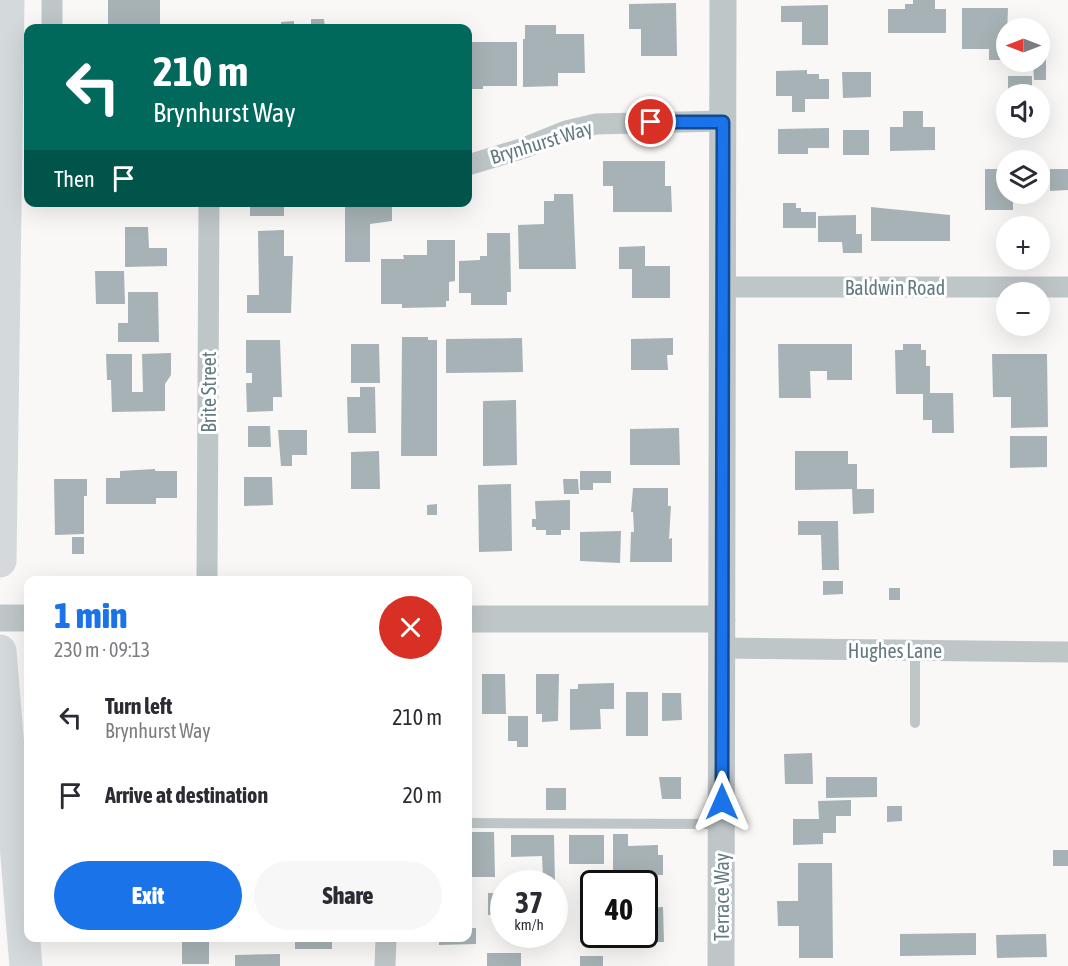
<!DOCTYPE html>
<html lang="en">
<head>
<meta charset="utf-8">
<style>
	:root { --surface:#fff; --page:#f7f7f7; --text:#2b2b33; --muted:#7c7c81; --accent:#1a73e8 }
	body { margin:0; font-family:"Asap Condensed",sans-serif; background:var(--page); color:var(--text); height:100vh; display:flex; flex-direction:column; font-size:22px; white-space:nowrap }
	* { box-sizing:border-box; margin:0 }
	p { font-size:20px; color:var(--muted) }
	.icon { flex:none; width:33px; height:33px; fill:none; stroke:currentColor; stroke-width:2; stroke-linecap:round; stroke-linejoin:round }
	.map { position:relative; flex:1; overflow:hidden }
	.details { position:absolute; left:24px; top:576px; width:448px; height:366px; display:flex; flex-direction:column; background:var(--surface); border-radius:12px; box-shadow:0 6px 24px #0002 }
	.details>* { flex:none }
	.top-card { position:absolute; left:24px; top:24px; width:448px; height:183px; border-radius:12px; box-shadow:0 6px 24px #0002; background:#00695c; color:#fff; overflow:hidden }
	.needle { width:39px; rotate:270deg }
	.tools { position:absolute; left:996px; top:18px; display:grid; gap:12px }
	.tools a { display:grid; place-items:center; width:54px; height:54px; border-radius:50%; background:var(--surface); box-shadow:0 6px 24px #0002; font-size:30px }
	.speed { position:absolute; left:490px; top:870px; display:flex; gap:12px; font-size:30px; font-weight:700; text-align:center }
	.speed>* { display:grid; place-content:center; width:78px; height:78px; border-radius:50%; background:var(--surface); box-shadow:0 6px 24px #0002; line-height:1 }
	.speed small { font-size:15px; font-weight:400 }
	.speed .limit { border:3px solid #111; border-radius:9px; background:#fff; color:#111 }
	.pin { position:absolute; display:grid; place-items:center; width:51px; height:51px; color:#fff; margin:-26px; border:3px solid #fff; border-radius:50%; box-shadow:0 2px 6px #0007 }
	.me { position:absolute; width:66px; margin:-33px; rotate:0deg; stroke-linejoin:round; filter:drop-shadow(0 0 4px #0008) }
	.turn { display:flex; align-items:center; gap:21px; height:126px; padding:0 30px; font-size:27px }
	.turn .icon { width:78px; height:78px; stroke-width:2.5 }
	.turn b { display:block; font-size:42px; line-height:51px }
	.then { display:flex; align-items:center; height:57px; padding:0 30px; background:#0003; gap:12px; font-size:22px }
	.round { display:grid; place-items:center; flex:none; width:63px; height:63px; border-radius:32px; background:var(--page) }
	.headline { display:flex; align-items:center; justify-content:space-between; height:102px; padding:0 30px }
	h1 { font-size:36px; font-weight:800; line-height:45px; color:var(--accent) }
	.action { display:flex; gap:12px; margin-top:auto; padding:12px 30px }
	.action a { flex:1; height:69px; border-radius:36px; background:var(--accent); color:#fff; font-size:24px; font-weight:800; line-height:69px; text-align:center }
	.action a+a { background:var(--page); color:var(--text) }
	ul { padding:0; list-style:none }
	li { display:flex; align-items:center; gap:18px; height:78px; padding:0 30px }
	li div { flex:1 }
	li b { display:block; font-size:22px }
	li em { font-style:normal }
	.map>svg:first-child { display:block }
</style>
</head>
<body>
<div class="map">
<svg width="1068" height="966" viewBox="0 0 1068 966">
	<rect width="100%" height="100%" fill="#f9f8f6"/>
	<path fill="#a6b2b5" d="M108,0H160V28H108Z
		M913,0H935V9H946V33H888V9H905V4H913Z
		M676,3L677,56H641V29H629V4Z
		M828,5V45H802V22H781V6Z
		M962,8H1008L1006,60H989V49H962Z
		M311,19H324L325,28H311Z
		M294,21V28H281V22Z
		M525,25H556V34H584L585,73H558V86L523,87V39H525Z
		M372,26H415V28H372Z
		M468,42H517V86H483V89H468Z
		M1040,56H1046V80H1034L1033,62H1040Z
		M807,70V74H819V79H829V99H805V112H792V96H776V71Z
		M842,72H871V97L843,98Z
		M1008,76H1032V94H1008Z
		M903,111H923V127H935V150L890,151V127H903Z
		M829,128V148H808V154H778V129Z
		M843,130H869V155H843Z
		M603,161H665V186H671L672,212H613V186H603Z
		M985,169H1006V194H1013V210H985Z
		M1050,169H1068V190L1050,191Z
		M554,194H573L576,269H519L518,225L544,224V201H554Z
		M250,202H284V216H250Z
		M345,202H392V221L370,224V262H345Z
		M783,203H796V208H801V212H816V228H783Z
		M871,207L950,215V241H871Z
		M856,215V234H862V253H843L842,242H818V216Z
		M125,227H148L149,248H167V266L125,267Z
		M284,230V256H293L291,313H247V295H259L258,231Z
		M487,233H510L511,292H507V305H471V293H459V261L480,260V256H487Z
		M427,240H455V281L449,282V301H446V307L402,308V304H381V259H404L403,255H427Z
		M645,246V266H670V298H632V269H619V247Z
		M95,271H124L125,304H96Z
		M128,292H158L159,342H118V323H128Z
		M402,337H428V340H437V456H401Z
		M522,338L523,372L446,373V339Z
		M673,338V355H667L668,370H631V339Z
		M246,340H280L282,397H273V411L247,412L246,383H252V373H246Z
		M351,344H379L380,383H351Z
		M778,344H852V380H827V371H810L811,398H779Z
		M903,344H921V350H926V366H930V393H953L954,433H932V420H923V394H896L895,350H903Z
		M171,353V375L165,384V411L112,412L111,380H107L106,354H132V392H143L142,354Z
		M992,354H1047L1048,427L1011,428V397H993Z
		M360,387H375L376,433H348L347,397H360Z
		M516,400L517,465L483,466V401Z
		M248,426H270L271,447H248Z
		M679,428L680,465H630V429Z
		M278,430H307V455H292V466H281Z
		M1010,436H1047V467L1010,468Z
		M379,451L380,489H351V452Z
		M795,451H848V464H857V489H874V513L853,514L852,489L795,490Z
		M155,469V471H177V498H156V504H106V478H120V471Z
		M580,471H611V483H593V490H580Z
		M244,477H272L273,505L244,506Z
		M54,479H87V496H84V534L55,535Z
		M563,479H578L579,494H564Z
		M511,484L512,551L479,552L478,485Z
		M633,488H668V506H671L669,539L672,538V562H630L631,532H634L633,512H631Z
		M570,500V530H561V535H546V530H536V527H532V519H536L535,501Z
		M437,504V515H427V505Z
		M798,521H838L839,570H822L821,535H798Z
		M621,531L620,563L580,561V532Z
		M72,537H84V554H72Z
		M823,581H843V594L823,595Z
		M889,588H900V600H889Z
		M482,674H505L506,714H482Z
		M536,674H559L558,721L542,722V714H536Z
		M614,683V709H600L601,729L570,730V689H578V684Z
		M626,692H648V736H626Z
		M662,693H681L682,720L662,721Z
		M508,716H528V747H517V741H508Z
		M812,753L813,784H785L784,754Z
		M659,777H681V799H662Z
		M826,777H877V797L826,798Z
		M546,788H566V810H546Z
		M851,800V816H836V833H823V844L793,845V819H819L818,801Z
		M887,806H902V821L887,822Z
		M468,832H494L495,877H468Z
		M613,834H628V846L658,845V855H663V875L613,876Z
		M511,835H554L555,884H537V877H543L542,856L511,857Z
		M569,835H604V864H569Z
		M1053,850H1068V866H1053Z
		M798,863H832L833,958H799V926H778L777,901H798Z
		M488,893H504V915H488Z
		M663,907L664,942H622V934H645V908Z
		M468,908H471V928H476V944L439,945V938H468Z
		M976,933V955L900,956V934Z
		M1046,934L1047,957L997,958L996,935Z
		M182,938H209V964H182Z
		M295,938H332V949H295Z
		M487,953H521V966H487Z
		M280,954V966H235V955Z
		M580,956H603V966H580Z"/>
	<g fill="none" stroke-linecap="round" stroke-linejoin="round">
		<path stroke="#bfc6c8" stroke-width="10" d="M915,650V723
			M468,823L721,824"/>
		<path stroke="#bfc6c8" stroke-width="21" d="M52,28V0
			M468,165L524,148L566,131L596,124L723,121
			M722,287H1068
			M207,580L209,202
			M722,648L1068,652
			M385,966L386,938"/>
		<path stroke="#bfc6c8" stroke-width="27" d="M0,618H28
			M468,619H722
			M721,966L723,0"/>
		<path stroke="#d4d9dc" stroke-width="33" d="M0,561L8,0
			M0,651L26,966"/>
	</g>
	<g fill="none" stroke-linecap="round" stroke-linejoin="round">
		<g stroke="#114b97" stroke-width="15">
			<path id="route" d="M651,122H723L722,802"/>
		</g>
		<use href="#route" stroke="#1a73e8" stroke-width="10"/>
	</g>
	<g text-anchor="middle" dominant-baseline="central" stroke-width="6" stroke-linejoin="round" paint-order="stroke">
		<g font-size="20" fill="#647a81" stroke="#fff">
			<text transform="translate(541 142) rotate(-17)">Brynhurst Way</text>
			<text x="895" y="287">Baldwin Road</text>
			<text transform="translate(208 392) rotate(-90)">Brite Street</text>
			<text x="895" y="650">Hughes Lane</text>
			<text transform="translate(721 897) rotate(-90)">Terrace Way</text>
		</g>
	</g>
</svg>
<div class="tools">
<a><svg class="needle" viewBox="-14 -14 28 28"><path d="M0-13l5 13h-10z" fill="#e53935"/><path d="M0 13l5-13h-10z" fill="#7c7c81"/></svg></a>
<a><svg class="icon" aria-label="sound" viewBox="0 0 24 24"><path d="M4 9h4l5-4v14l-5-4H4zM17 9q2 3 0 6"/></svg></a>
<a><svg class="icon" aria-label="layers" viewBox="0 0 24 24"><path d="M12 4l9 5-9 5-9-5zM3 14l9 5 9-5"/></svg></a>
<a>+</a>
<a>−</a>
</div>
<div class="speed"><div>37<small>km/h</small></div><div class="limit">40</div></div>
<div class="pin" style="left:651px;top:122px;background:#d93025"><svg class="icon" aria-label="arrive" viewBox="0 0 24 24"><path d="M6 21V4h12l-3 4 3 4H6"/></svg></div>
<svg class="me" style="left:722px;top:802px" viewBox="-20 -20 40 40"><path d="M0-17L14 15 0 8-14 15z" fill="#1a73e8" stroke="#fff" stroke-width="4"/></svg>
<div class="top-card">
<div class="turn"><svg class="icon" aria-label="left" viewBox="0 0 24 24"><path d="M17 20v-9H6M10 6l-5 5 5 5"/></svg><div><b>210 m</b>Brynhurst Way</div></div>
<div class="then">Then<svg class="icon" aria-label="arrive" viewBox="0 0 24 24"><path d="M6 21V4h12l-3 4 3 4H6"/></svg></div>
</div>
<section class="details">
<div class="headline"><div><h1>1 min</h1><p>230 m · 09:13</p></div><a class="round" style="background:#d93025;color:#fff"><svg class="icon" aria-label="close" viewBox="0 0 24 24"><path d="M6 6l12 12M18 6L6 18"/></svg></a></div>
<ul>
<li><svg class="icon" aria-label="left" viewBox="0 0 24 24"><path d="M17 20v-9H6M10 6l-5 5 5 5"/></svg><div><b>Turn left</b><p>Brynhurst Way</p></div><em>210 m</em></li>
<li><svg class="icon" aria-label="arrive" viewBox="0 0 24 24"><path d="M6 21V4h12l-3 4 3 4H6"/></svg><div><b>Arrive at destination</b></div><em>20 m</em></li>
</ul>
<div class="action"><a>Exit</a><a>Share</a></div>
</section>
</div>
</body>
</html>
